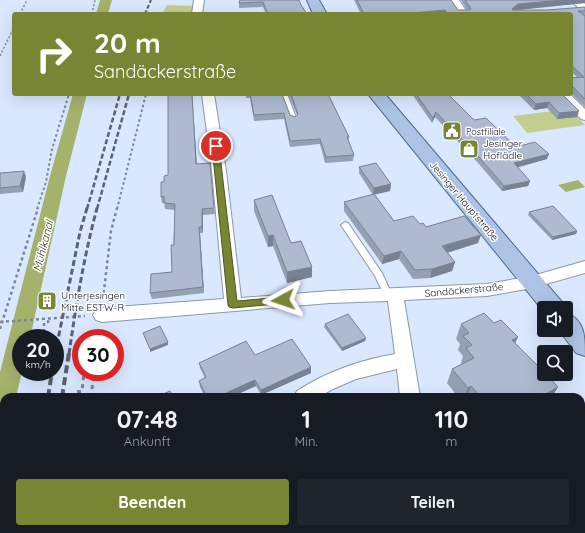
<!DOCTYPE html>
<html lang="de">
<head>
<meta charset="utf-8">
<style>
	:root { --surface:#171b24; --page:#20242c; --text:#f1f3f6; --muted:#9ea1a6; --accent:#788533 }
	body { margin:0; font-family:Quicksand,sans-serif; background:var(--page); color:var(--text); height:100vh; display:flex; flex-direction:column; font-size:15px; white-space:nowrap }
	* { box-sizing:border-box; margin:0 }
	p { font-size:13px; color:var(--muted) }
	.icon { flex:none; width:22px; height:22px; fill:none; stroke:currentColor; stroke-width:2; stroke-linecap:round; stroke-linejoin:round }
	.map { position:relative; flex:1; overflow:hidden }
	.side { position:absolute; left:0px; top:393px; width:585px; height:140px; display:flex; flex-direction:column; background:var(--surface); border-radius:12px 12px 0 0; box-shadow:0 4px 16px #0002 }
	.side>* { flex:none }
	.guide { position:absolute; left:12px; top:12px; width:561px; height:84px; border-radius:4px; box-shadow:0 4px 16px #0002; background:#788533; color:#fff; overflow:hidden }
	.buttons { position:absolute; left:537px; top:301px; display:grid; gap:8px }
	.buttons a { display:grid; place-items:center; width:36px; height:36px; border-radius:4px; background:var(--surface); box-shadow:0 4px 16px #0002; font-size:20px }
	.speed { position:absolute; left:12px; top:329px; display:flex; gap:8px; font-size:20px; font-weight:700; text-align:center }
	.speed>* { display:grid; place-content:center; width:52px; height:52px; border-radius:50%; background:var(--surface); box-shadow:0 4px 16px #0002; line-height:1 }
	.speed small { font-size:10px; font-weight:400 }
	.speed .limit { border:6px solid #d22; background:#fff; color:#111 }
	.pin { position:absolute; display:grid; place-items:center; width:34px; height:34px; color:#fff; margin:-17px; border:2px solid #fff; border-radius:50%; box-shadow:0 1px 4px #0007 }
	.me { position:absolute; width:44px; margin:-22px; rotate:265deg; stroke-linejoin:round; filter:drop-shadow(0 0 3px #0008) }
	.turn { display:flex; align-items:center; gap:14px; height:84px; padding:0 16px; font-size:18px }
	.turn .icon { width:52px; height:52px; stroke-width:2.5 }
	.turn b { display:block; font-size:28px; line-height:34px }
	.eta { display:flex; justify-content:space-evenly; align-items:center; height:68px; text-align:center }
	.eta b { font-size:24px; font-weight:700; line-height:28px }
	.cta { display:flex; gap:8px; margin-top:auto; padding:8px 16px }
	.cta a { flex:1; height:46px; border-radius:4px; background:var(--accent); color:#fff; font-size:16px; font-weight:700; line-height:46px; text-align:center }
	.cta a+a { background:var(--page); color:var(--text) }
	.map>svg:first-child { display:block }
</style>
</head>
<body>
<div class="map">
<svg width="585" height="533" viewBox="0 0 585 533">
	<rect width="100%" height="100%" fill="#dae8ff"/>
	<path fill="#c2ce8f" d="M167,5L193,6L192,14H162Z
		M570,109L585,125L527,133L513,116Z"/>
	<path fill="#a5b26c" d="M578,180L585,187L566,192L558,185Z"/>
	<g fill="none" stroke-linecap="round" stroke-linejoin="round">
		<path fill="#a5b26c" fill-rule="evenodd" d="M100,0H112L108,14H96Z
			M73,94H87L66,176L30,338H21L22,372L16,397H4V425L0,426V372L50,176Z"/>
		<g stroke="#8b98ad" stroke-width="2">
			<path id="service" d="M281,94H287L297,120L296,121L294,122L291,120Z
				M345,222L348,223L382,273L392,295L391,297H385L375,276L341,225Z"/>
		</g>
		<g stroke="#8b98ad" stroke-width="2">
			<path id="minor" d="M194,0H204L202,14H192Z
				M449,0H459L468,14H458Z
				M570,0H581L585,4V12L582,11Z
				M202,94H214L226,171L241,298L330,291L487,284L532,276L585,261V273L532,288L487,296L404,300L420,397H400L397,369L356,379L333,389L319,397H294L297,391C326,372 360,360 395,354L388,301L330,303L102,322L96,320L93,315L96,310L102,308L224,299L212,171Z
				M557,94H570L585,109V120L581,119Z
				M581,511L585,512V533H581L573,529H581Z
				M428,529H450L451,533H429Z"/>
		</g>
		<g stroke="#516a92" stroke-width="2">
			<path id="primary" d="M307,0H319L327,14H313Z
				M368,94H385L562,302L566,308H544V312Z
				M566,313C585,320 585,336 585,356L576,353L559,330H566Z"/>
		</g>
		<path stroke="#7c8696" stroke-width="1.5" stroke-dasharray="2 2" stroke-linecap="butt" d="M20,14L27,0
			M92,14L95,0
			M0,56L14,27"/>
		<path stroke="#7c8696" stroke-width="2" stroke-dasharray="2.5 2.5" stroke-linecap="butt" d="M37,209L46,182L52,149L69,94
			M117,209L146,94"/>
		<path stroke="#7c8696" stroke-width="2.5" stroke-dasharray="3 3" stroke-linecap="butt" d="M103,299L111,231L117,208
			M0,322L85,316
			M0,329L38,208
			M44,338V323L48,322L49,318
			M99,338L100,329"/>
		<path stroke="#7c8696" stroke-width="3" stroke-dasharray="4 4" stroke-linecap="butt" d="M77,392L82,391L84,372
			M91,397L94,372
			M78,529V533"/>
		<use href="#service" fill="#fff" fill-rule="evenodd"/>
		<use href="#minor" fill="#fff" fill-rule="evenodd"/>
		<use href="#primary" fill="#adc3e5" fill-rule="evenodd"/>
		<path stroke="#5b6371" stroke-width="2" stroke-dasharray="4 2" stroke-linecap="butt" d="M145,14L151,0"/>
		<path stroke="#5b6371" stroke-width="2.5" stroke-dasharray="5 2.5" stroke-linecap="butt" d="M87,209L120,94
			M97,209L129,94"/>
		<path stroke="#5b6371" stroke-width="3" stroke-dasharray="6 3" stroke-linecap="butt" d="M55,354L80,232L87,208
			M69,354C76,305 84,256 97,208"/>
		<path stroke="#5b6371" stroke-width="4" stroke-dasharray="8 4" stroke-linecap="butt" d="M48,397L52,372
			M62,397L69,353
			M32,529V533
			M47,533L48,529"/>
	</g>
	<path fill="#95a0b3" d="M240,0L301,5L307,14H266L263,7L239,8V3Z
		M354,0H451L458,10H467L461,0H585V3L516,10L585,11V107L571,93V78L577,77L571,72V14H361Z
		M168,94H192L197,164L210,163L215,214L203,215V233H200L204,293L152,299L150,293L172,272L175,210L165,209L164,203H162L161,197L164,182L168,175Z
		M246,94H282L290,115L295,117L297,115L288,94H328L349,137L348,141L354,155L353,161L325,163L320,144L290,147L284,119L254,121L250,98H246Z
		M412,94H448L474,120L516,147L547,159L517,167L530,181L528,186L502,191L478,163L435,117L432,123Z
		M518,94H562L577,117L557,119L547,108L534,110Z
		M359,167L391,184L390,191L374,194L394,221L420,224L426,227L478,243L447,253L455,262L452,271L430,278L413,279L399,259L382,264L344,211V202L373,195L359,173Z
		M0,173L26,177L23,192L0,194Z
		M254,200L312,267V277L287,283L273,246L268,247L254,211Z
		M529,212L577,231L576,234L552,240L528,215Z
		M325,324L366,338L365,341L342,351L324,327Z
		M461,324L515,343L552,397H458L447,383L452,369L462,364L461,363L463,356L458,350L460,344L456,339Z
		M255,355L311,373L261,395L256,386L231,397H205L200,387L199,381L205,378L200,368L199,363Z
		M281,529H366L359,533H283Z
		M483,529H544L547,533H486Z"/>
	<path fill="#798292" d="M562,0H585V3L517,10L511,13L513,8L518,4Z
		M445,10V14H403Z
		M192,94L197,170L196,164Z
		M549,102L547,108L534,110L536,104Z
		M579,111L577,117L557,119L559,113Z
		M436,112L435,117L432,123L433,118Z
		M549,154L547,159L512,169L514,163Z
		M24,171L26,177L23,192L20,186Z
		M530,181L528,186L502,191L504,186Z
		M391,184L390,191L373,195L374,188Z
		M202,209L203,215V233L202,227Z
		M199,227L200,233L204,293L203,287Z
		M577,231L576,234L552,240L553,237Z
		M273,235V246L268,247V236Z
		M481,235L478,243L440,255L442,246Z
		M401,251L399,259L382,264L384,256Z
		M455,262L452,271L430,278L432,269Z
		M312,267V277L287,283V272Z
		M518,337L511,352L512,340Z
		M366,338L365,341L342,351V348Z
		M168,342V345L150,352V349Z
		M311,367V373L261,395V390Z
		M255,380L256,386L231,397H217Z
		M471,386L467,397H464L468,388Z
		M558,387L552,397H540Z
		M347,529H366L359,533H340Z"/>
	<path fill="#adbad0" stroke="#798292" d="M240,0H299L301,5L307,14H268L263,2L239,3Z
		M357,0H451L458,10H469L471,9L465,0H562L518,4L513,8L512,10H547L585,7V11H578L585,16V99L573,87H571V78L584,77L571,65V14H449L445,10L403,14H364Z
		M168,94H192L196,164L210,163L214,208L202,209V227H199L203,287L150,293L151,274L172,272L171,245H174L175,204L164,203V196L161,197V182H164V176L168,175Z
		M250,94H282L290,115L295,117L298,114L291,94H328L349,137H347L354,155L326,157L320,139L290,141L284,113L254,115Z
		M416,94H448L474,120L486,118L516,147L535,142L549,154L514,163L530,181L504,186L480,158L436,112L433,118Z
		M526,94H562L579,111L559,113L549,102L536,104Z
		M376,163L391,184L374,188L359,167Z
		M24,171L20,186L0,188V173Z
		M374,194L394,221L413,216L420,224L423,223L426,227L464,216L481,235L442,246L455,262L432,269L415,270L401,251L384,256L344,202Z
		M272,195L291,243L301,241L312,267L287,272L273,235L268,236L254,200Z
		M553,206L577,231L553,237L529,212Z
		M484,313L494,323L501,320L518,337L512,340L544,372V374H546L558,387L540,397H481L471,386L468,388L452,369L474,358L466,348L472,345L463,336L469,333L461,324Z
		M348,314L366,338L342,348L325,324Z
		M160,326L168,342L150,349L143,333Z
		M292,339L311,367L261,390L255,380L217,397H207L199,381L206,377L199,363L246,341L255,355Z
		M170,391L173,397H156Z
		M172,529H223L225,533H174Z
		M287,529H347L340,533H289Z
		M489,529H544L547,533H492Z"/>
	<path fill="#788533" stroke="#4e5621" d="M216,144L219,146L237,301L283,297L286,298L288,300L286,303L233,308L229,307L228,305L212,146Z"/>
	<defs>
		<g id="civic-square" transform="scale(1)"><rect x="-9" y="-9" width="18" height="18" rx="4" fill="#788533" stroke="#fff"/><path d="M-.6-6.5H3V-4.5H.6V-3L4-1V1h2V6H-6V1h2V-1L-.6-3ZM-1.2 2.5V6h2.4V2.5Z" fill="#fff"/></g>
		<g id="shop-square" transform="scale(1)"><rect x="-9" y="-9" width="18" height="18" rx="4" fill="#788533" stroke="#fff"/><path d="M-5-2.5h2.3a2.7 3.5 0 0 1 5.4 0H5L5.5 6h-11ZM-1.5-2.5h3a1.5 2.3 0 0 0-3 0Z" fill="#fff"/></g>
		<g id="building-square" transform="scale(1)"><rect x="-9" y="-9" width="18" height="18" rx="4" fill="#788533" stroke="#fff"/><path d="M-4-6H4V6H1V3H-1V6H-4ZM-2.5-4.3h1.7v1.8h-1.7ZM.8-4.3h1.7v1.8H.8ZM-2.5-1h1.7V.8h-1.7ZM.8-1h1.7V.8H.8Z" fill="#fff"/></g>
	</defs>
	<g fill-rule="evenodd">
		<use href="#civic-square" x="452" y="131"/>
		<use href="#shop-square" x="469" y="149"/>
		<use href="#building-square" x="47" y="301"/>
	</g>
	<g text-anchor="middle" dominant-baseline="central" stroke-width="3" stroke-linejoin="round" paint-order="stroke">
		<g font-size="9" fill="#0c1018" stroke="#fff" text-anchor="start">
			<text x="466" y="131">Postfiliale</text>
		</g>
		<g font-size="10" fill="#0c1018" stroke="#fff" text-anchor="start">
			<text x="483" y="143">Jesinger<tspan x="483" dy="12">Hoflädle</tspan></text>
			<text x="61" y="295">Unterjesingen<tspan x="61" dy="12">Mitte ESTW-R</tspan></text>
		</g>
		<g font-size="10" fill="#0c1018" stroke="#fff">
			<text transform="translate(464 201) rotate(50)">Jesinger Hauptstraße</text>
			<text transform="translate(464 290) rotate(-5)">Sandäckerstraße</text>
		</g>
		<g font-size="11" font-style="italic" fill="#2b3011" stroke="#fff">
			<text transform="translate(43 246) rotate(-76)">Mühlkanal</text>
		</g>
	</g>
</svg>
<div class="buttons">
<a><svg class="icon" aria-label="sound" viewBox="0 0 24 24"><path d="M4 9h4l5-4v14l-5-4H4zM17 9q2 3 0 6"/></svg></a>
<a><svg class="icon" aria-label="search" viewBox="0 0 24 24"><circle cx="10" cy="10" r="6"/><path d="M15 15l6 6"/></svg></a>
</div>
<div class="speed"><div>20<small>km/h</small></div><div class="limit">30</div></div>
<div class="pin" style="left:216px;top:146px;background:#d93025"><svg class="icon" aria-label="arrive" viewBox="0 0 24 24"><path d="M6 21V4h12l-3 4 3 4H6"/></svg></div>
<svg class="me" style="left:283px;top:300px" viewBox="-20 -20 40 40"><path d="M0-17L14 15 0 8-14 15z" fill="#788533" stroke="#fff" stroke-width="4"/></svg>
<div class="guide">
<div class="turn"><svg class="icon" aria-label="right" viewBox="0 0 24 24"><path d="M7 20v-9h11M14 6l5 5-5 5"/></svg><div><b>20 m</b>Sandäckerstraße</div></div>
</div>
<section class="side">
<div class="eta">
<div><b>07:48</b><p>Ankunft</p></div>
<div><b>1</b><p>Min.</p></div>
<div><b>110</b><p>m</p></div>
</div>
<div class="cta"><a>Beenden</a><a>Teilen</a></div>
</section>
</div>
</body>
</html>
